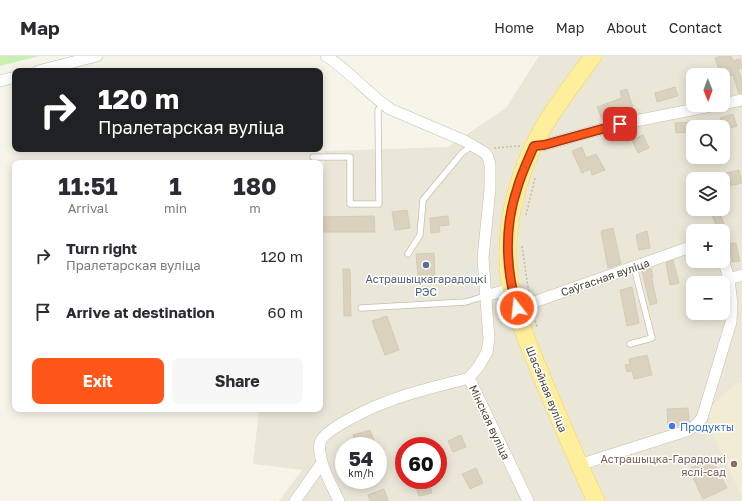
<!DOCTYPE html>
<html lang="en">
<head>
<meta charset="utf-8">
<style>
	:root { --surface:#fff; --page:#f7f7f7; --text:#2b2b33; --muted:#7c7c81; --line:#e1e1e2; --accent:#ff5719 }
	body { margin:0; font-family:"Golos Text",sans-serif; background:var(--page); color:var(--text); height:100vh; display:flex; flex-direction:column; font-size:15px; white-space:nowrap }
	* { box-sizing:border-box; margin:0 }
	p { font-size:13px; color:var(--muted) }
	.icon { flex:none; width:22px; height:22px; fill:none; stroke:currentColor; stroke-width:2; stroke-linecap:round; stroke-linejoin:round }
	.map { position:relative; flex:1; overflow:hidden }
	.panel { position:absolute; left:12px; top:104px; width:311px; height:252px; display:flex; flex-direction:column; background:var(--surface); border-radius:8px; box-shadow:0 2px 10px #0003 }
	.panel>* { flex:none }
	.top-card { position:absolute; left:12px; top:12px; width:311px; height:84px; border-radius:8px; box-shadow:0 2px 10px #0003; background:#202124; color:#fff; overflow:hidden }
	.needle { width:26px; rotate:179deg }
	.fabs { position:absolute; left:686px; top:12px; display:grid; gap:8px }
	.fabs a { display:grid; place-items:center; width:44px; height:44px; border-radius:8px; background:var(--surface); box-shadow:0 2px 10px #0003; font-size:20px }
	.speed { position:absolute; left:335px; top:381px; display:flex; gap:8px; font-size:20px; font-weight:700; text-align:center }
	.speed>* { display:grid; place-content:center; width:52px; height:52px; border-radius:50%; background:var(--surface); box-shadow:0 2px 10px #0003; line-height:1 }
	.speed small { font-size:10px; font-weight:400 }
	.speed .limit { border:6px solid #d22; background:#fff; color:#111 }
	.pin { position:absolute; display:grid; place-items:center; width:34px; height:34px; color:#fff; margin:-17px; border-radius:8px; box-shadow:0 2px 6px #0006 }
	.me { position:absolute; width:44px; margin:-22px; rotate:344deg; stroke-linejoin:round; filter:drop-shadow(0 0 3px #0008) }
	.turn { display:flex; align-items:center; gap:14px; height:84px; padding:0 20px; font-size:18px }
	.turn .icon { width:52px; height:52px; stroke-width:2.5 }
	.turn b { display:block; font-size:28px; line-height:34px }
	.eta { display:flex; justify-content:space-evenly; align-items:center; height:68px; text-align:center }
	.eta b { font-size:24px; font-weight:700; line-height:28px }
	.cta { display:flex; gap:8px; margin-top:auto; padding:8px 20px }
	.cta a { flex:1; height:46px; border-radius:8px; background:var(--accent); color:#fff; font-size:16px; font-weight:700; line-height:46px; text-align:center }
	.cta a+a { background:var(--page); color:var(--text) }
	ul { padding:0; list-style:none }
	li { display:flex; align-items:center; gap:12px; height:56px; padding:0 20px }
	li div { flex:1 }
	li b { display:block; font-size:15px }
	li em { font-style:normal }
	header { display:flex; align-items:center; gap:24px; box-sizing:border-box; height:56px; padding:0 20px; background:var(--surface); border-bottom:1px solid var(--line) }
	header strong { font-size:19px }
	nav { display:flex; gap:22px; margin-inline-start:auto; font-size:14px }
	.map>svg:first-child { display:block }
</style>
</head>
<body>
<header>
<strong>Map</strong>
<nav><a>Home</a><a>Map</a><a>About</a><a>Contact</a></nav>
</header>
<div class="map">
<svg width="742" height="445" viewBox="0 0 742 445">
	<rect width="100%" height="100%" fill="#f7f4ea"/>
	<path fill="#ebe7d8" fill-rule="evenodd" d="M539,0H742V445H279L302,414L253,408L259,353H320V171L325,95L448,91L506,52ZM693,19H723V49H693ZM693,71H723V101H693ZM693,123H723V153H693ZM693,175H723V205H693ZM693,227H723V257H693ZM344,390H378V424H344ZM404,390H438V424H404Z"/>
	<path fill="#f1ecd3" d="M742,327V441L711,375L708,353L735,328Z"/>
	<path fill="#cbefb0" d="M0,0H39L0,10Z"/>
	<path fill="#e8e6e2" d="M477,210L479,238L467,239L465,211Z"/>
	<path fill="#dad2be" stroke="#d5cbb1" d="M721,0H731L733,5L740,3L742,12L738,13L742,23V37L739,38L733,19L723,23V19H721L715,2Z
		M675,31L678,40L657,46L655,37Z
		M627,33L633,51L623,54L624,57L603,65L597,51L622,42L620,35Z
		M733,58L737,70L724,74L720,62Z
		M690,66L691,76L676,77L675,67Z
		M643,79L649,92L638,97L632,84Z
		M582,91L586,102L596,98L605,114L592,119L590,113L582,117L572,95Z
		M739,114L742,127L729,130L726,117Z
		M710,153H718L727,175H718Z
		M407,154L410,172L395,174L392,156Z
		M374,160L375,176H320V161Z
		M448,160L449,169L439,170L440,176L431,177L430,162Z
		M613,172L621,208L608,212L601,175Z
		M647,175L650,192L639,194L636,179Z
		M736,187L740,205L732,206L728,188Z
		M434,197L435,220L418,221L416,198Z
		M673,204L679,227L670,229L666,207Z
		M651,212L653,222L652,223L657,247L650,249L642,215Z
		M343,213H350L351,260H344Z
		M632,231L639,267L627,270L620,234Z
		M387,260L399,294L385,299L372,265Z
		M647,299L652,319L634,323L632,315L627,316L625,309L630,308L629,303Z
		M688,352L689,365L676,371H668L667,353Z
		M370,374L375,387L367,390H356L353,379Z
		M461,379L466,391L453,396L448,385Z
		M712,402L727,432L703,443L689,413Z
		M476,412L483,427L470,433L462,418Z
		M414,424H428L432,437L419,440Z
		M384,433L388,445H370L368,439Z"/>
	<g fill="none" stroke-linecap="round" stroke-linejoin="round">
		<g stroke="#c4beac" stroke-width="7">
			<path id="lane" d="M313,101H350V148H379L378,54L383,48
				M408,198L420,179L423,144L462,97L473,89
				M361,252L466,246L485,240
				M630,288L652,282L634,211"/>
		</g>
		<g stroke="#c4beac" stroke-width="12">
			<path id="street" d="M326,0C350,15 367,37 390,53L465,85L485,97L488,101L490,109V133L483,202L489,283L487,296L479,310L469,322
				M38,15L97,0
				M0,25L15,21
				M723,48L742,44
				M533,90L544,89L620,68L716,49
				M723,203L729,223L742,219
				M485,240L511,233
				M517,252L693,190
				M469,322L528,445
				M579,409L689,374L696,369L702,362L731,266L732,248L729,223
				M295,445L322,407
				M339,445C332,430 317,404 320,387C323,373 375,350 389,345C415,335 443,329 469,322"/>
		</g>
		<g stroke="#f1d65e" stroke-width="18">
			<path id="primary" d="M593,0C573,29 548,58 533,91C516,128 507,163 508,205C508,245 531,294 546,331C562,369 578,407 596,445"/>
		</g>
		<path stroke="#c7bd9b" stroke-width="1.5" stroke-dasharray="2 2" stroke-linecap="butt" d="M494,92L520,90
			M526,159L535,122
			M522,190L529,238
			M533,257L537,271"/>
		<use href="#lane" stroke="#fff" stroke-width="5.5"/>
		<use href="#street" stroke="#fff" stroke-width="11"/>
		<use href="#primary" stroke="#ffee9b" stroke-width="17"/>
	</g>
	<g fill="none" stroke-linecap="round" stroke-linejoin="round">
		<g stroke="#a63910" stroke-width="10">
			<path id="route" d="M517,252C506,213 504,172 517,133C521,118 528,104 534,90L544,89L620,68"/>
		</g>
		<use href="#route" stroke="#ff5719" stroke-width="7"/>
	</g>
	<circle fill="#5c6f8a" stroke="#fff" stroke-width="1.5" cx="426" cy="209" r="4"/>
	<circle fill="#3f7fe0" stroke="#fff" stroke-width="1.5" cx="672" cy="370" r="4"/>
	<circle fill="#8d6e63" stroke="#fff" stroke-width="1.5" cx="734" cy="408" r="4"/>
	<g text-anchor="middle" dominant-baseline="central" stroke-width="3" stroke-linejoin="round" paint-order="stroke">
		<g font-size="11" fill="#4c4637" stroke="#fff">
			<text transform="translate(605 221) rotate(-19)">Саўгасная вуліца</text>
			<text transform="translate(547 333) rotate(68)">Шасэйная вуліца</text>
			<text transform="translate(490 366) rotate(65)">Мінская вуліца</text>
		</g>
		<g font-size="11" fill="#4e5e75" stroke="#fff">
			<text x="426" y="222">Астрашыцкагарадоцкі<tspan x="426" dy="13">РЭС</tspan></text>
		</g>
		<g font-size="11" fill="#366cbe" stroke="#fff" text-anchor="start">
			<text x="680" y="370">Продукты</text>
		</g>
		<g font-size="11" fill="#785e54" stroke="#fff" text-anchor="end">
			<text x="726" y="402">Астрашыцка-Гарадоцкі<tspan x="726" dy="13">яслі-сад</tspan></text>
		</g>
	</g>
</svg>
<div class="fabs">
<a><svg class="needle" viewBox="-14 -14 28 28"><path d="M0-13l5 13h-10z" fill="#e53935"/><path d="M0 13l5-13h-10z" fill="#7c7c81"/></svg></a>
<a><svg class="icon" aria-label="search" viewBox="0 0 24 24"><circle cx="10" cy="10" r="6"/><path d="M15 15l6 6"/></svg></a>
<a><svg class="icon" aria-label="layers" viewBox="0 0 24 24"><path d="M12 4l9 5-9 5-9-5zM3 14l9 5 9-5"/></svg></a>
<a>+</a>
<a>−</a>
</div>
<div class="speed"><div>54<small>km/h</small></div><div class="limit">60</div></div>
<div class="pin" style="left:620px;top:68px;background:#d93025"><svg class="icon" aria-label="arrive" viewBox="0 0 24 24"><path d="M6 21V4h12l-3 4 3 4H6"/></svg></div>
<svg class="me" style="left:517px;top:252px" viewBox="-20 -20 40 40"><circle r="17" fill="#ff5719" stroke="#fff" stroke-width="3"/><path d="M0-11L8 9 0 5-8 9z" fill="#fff"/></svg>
<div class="top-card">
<div class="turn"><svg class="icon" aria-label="right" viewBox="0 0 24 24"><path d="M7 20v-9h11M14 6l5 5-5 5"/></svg><div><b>120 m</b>Пралетарская вуліца</div></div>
</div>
<section class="panel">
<div class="eta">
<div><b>11:51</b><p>Arrival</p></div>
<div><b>1</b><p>min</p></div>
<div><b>180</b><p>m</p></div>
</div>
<ul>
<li><svg class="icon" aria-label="right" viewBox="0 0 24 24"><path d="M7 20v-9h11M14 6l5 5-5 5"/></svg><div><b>Turn right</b><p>Пралетарская вуліца</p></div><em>120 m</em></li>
<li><svg class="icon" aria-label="arrive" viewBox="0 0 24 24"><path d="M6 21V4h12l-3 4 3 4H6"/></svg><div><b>Arrive at destination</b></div><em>60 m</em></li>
</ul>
<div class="cta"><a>Exit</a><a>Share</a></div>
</section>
</div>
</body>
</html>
